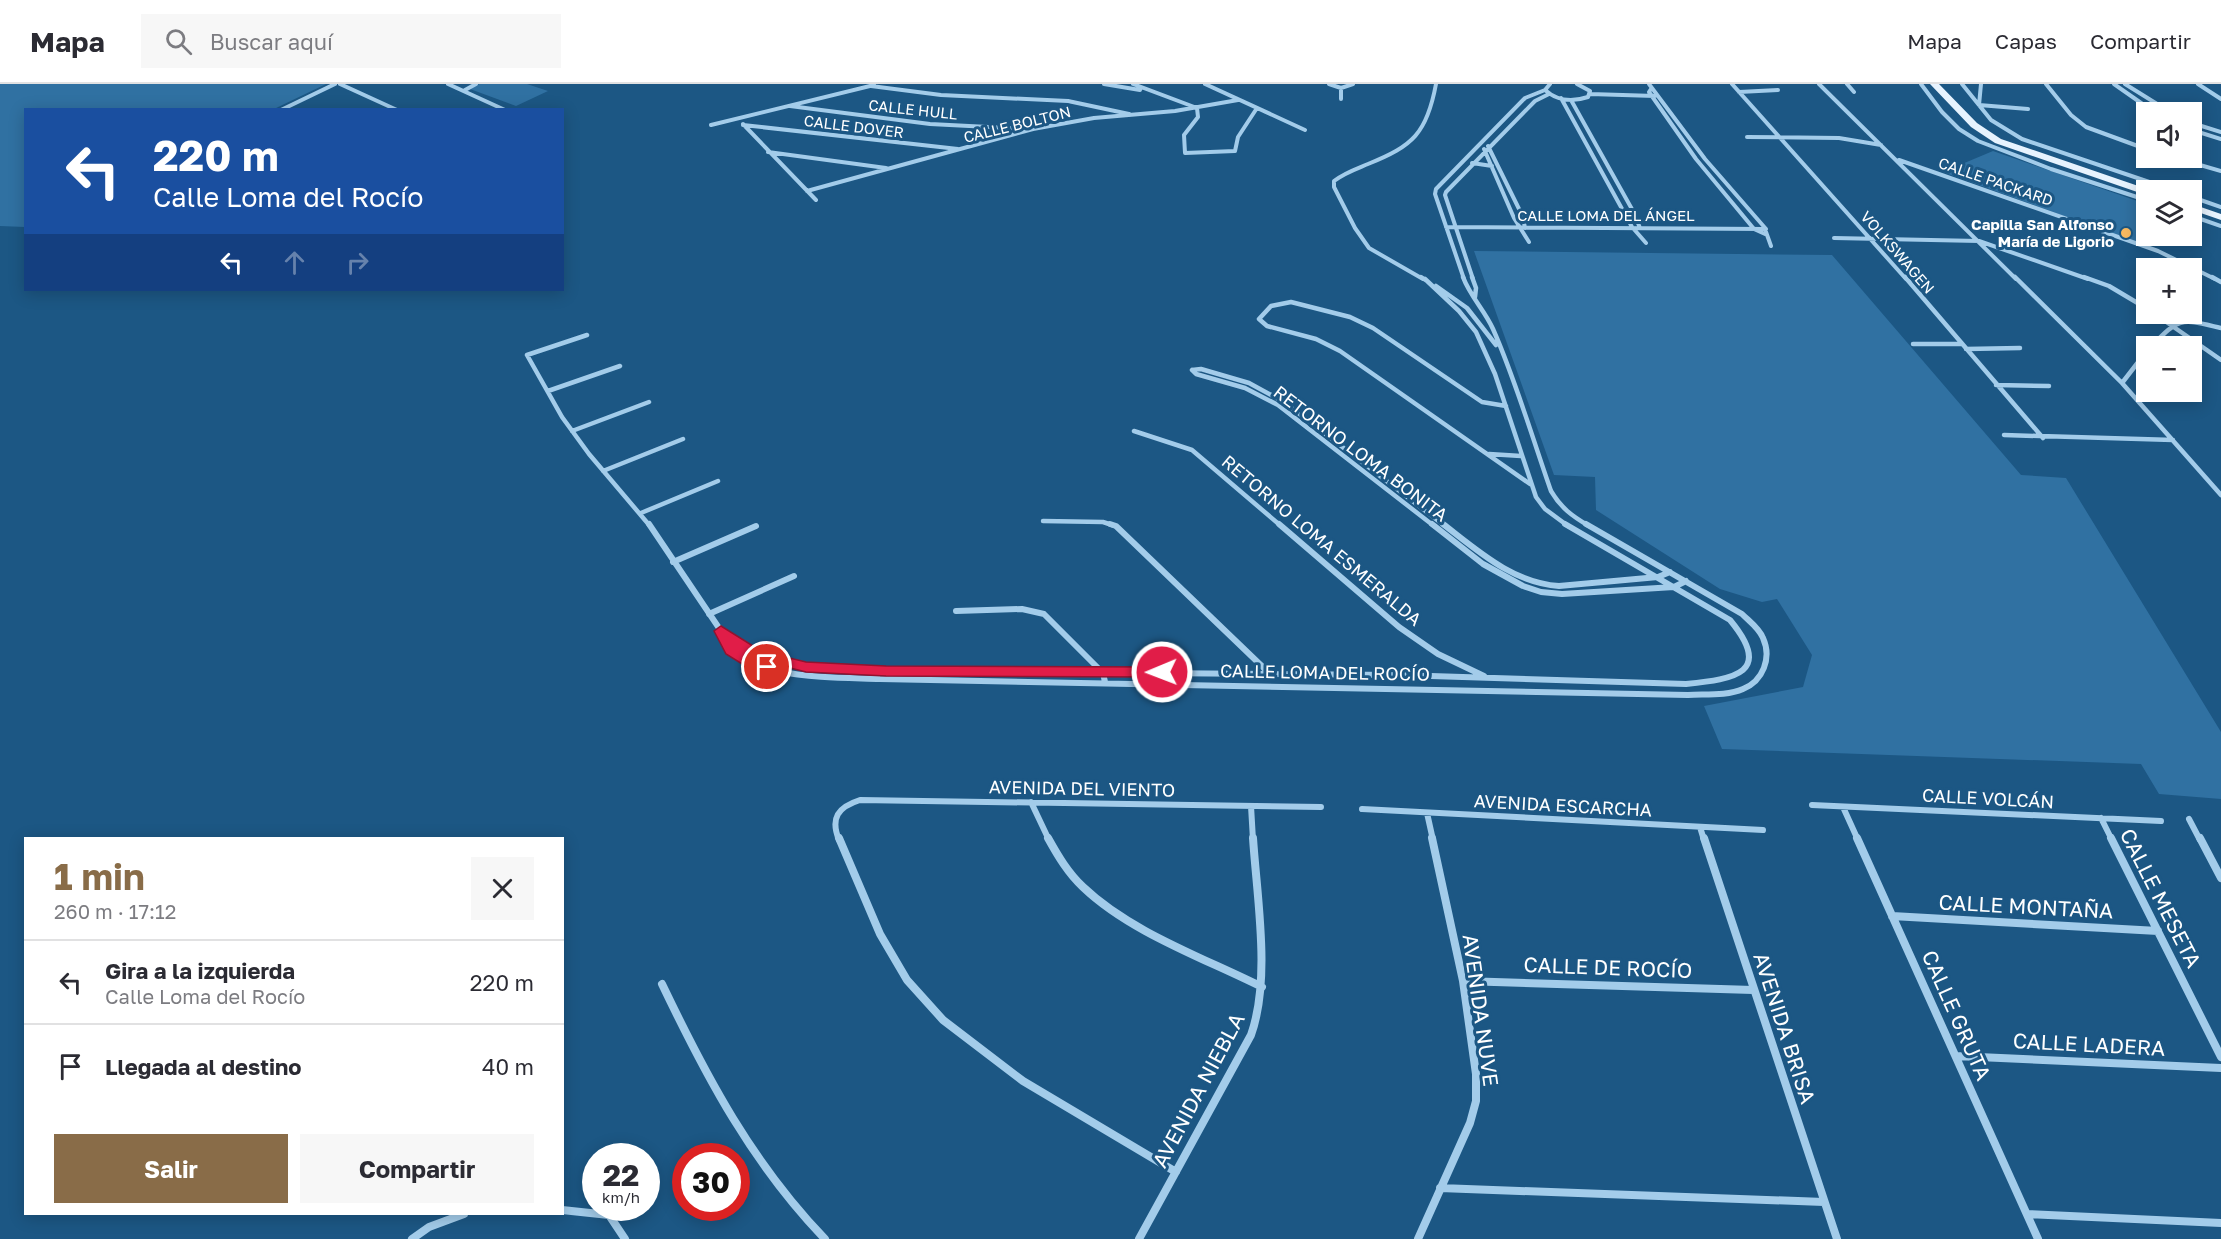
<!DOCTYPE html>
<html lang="es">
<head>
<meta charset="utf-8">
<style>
	:root { --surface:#fff; --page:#f7f7f7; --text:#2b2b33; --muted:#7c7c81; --line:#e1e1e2; --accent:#896c48 }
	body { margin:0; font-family:"Golos Text",sans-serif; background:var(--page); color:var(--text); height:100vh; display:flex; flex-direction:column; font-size:22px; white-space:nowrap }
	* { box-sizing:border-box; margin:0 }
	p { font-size:20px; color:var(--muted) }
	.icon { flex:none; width:33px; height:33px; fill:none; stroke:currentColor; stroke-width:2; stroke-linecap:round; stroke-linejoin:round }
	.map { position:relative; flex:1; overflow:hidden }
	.side { position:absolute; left:24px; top:753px; width:540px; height:378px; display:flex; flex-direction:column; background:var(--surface); border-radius:0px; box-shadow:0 3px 15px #0003 }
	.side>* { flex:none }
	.guide { position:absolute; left:24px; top:24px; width:540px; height:183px; border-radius:0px; box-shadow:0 3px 15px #0003; background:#1a4fa0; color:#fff; overflow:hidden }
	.buttons { position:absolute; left:2136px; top:18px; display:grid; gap:12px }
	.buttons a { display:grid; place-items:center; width:66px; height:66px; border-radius:0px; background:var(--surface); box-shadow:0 3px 15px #0003; font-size:30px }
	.speed { position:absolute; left:582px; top:1059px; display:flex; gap:12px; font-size:30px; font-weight:700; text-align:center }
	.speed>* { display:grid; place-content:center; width:78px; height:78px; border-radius:50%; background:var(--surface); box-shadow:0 3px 15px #0003; line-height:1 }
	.speed small { font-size:15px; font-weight:400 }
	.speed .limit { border:9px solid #d22; background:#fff; color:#111 }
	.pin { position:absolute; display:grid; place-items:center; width:51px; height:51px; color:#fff; margin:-26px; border:3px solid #fff; border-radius:50%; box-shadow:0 2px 6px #0007 }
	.me { position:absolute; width:66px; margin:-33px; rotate:269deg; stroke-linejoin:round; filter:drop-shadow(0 0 4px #0008) }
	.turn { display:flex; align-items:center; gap:21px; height:126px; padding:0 30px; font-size:27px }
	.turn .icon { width:78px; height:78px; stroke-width:2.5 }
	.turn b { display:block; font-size:42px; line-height:51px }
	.lanes { display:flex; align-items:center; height:57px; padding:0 30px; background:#0003; justify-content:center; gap:30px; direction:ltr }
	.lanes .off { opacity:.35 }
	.round { display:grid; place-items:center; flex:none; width:63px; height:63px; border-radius:0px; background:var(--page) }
	.overview { display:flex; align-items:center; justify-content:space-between; height:102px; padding:0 30px }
	h1 { font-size:36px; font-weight:700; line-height:45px; color:var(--accent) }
	.primary-button { display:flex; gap:12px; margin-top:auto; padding:12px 30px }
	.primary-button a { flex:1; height:69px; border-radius:0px; background:var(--accent); color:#fff; font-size:24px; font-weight:700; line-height:69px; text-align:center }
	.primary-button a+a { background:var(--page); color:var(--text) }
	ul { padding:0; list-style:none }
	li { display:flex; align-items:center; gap:18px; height:84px; padding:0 30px; border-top:2px solid var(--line) }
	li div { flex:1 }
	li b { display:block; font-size:22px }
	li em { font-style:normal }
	header { display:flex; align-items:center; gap:36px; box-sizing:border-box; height:84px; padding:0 30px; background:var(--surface); border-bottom:2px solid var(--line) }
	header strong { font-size:28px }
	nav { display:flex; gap:33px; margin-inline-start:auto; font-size:21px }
	.search { width:420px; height:54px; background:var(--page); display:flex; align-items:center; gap:15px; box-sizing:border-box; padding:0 21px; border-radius:0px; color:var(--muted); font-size:22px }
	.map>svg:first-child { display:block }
</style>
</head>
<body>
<header>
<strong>Mapa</strong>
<div class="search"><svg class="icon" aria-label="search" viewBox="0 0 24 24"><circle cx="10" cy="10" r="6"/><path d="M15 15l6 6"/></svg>Buscar aquí</div>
<nav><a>Mapa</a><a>Capas</a><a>Compartir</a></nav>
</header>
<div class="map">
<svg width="2221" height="1155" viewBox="0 0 2221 1155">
	<rect width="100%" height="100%" fill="#1c5784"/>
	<path fill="#3071a2" d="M0,0H326L274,25L26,26L25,143L0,142Z
		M479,0H527L548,7L516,22L470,5Z
		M1993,67L2146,120V152H2149L2139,159L1943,88Z
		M1474,167L1832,171L2021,391L2066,394L2221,648V715L2159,710L2141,680L1722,665L1704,622L1803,603L1812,571L1777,515L1762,518L1720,505L1596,426L1595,393L1554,391Z"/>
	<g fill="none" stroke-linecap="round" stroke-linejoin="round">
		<path stroke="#a3ccea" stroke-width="4" d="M340,0L397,26
			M448,0L505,26
			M1104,0L1140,6
			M1133,0L1197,24L1198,33L1184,51L1185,69L1235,67L1238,53L1257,24
			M1205,0L1305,46
			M1329,0L1341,4L1353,0
			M1550,0L1545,6C1557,17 1573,18 1588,13L1590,7L1577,0
			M1649,0L1705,75L1766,145
			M1732,0L1906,195
			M1819,0L2016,195
			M1847,0L1854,8
			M1921,0L1942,28L1959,45L1978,57L2051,85L2146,116
			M1962,0L1991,36L2022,55L2173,106
			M1981,0L1979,21L2028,25
			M2046,0L2071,31L2086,43L2146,65
			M2114,0L2154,28
			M2125,0L2170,28
			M2198,0L2221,15
			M871,2L941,11L1068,17L1129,30
			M1341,4V15
			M1651,5L1649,8L1696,75L1754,145L1765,150
			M465,6L476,0
			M1739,8L1778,6
			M1590,10L1655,12
			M1561,14L1632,143L1646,159
			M1571,16L1633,127L1640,144
			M790,22L930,40L1027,45
			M281,26L335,0
			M2192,39L2221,48
			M743,40L816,116
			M711,41L874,1
			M743,41L958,65
			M2192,46L2221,55
			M1747,53L1839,54L1881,61
			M1488,62L1523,133L1525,144
			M1484,65L1514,134L1529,158
			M768,68L886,84
			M2176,74L2221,87
			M1899,76L2158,167L2215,195
			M1472,79L1492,82
			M807,107L1033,45L1094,34L1175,27L1238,16
			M2192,113L2221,123
			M2192,132L2221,142
			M1446,143L1766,145
			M1766,148L1771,162
			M1834,154L1979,157L2088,195
			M1423,195L1369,164L1355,144L1334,103V97C1344,89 1356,85 1368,80C1413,62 1427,49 1436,0
			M1464,195L1435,110L1436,105L1525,14L1545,6
			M1473,195L1445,111L1446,108L1535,17L1549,10"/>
		<path stroke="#a3ccea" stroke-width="4.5" d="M1421,193L1427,197
			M1463,193C1470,212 1485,227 1493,245C1516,297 1532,353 1551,407C1561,424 1572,432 1589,442
			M1472,193L1476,204L1475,213
			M1905,193L2043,354
			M2015,193L2122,299L2221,411
			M2084,193L2109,202L2146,224
			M2212,193L2221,198
			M1425,195L1459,227L1476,248L1495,290L1536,413L1545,425L1568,442
			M1436,202L1467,224L1496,261
			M2155,230L2221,276
			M587,251L527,271L562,333L589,370L650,442
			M1913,260H1962
			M2152,262C2180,232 2182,235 2221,244
			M1966,265L2020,264
			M1192,286L1196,290L1245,304L1278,321L1434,442
			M1192,286L1201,285L1249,299L1284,318L1445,442
			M2122,299L2146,268
			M1996,301L2049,302
			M548,307L620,282
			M1506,322L1482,318L1373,244L1350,233L1291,218L1271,222L1259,235L1267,242L1316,255L1340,267L1530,400
			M572,347L649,318
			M1134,347L1192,366L1281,442
			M2004,351L2173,356
			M1489,370L1521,372
			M603,387L683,355
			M641,429L718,397
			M1043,437L1103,438L1115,442"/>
		<path stroke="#a3ccea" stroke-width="6" d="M649,440L721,547C736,598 837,593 880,595L1688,611C1706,610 1727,612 1743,605C1763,597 1772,574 1763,554C1759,544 1750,538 1742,530L1586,440
			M1110,440L1116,442L1268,588
			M1279,440L1399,543L1438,570L1484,592
			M1432,440L1483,480L1523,502L1541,508L1562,510L1674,503L1686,497
			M1443,440C1478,467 1513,499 1559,502L1658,493L1670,488
			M673,478L756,442
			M956,527L1022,525L1044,530L1103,589L1105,598
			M709,530L794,492
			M721,547L757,571L806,583L886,587L1399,591L1686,600C1735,595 1774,589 1730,536L1565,440
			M1031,718L1049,756
			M1812,721L2161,737
			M1251,722L1253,756
			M1843,723L1858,756
			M1362,725L1763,746
			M1427,729L1433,756
			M2101,734L2112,756
			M2189,735L2200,756
			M1700,743L1704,756
			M839,756C830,734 838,723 860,716L1321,723"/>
		<path stroke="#a3ccea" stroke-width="8" d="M839,754L880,850L907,896L943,936L1023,997L1176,1088
			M1048,754C1058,772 1068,789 1083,803C1130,848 1204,874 1262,903
			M1704,754L1837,1155
			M1857,754L2038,1155
			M2111,754L2221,973
			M2200,754L2221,794
			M1892,832L2158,847
			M1463,897L1753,906
			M662,900C707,994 752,1079 825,1155
			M1956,972L2221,984
			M1440,1104L1824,1118
			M562,1126L609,1131L625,1155
			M2027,1130L2221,1139
			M412,1155L429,1143L464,1130
			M1139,1155L1251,951C1271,895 1257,815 1253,754
			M1418,1155L1470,1039L1476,1017V990L1463,897L1432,754"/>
		<path fill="#e7f3fe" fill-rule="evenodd" d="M1930,0H1939L1977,39L2001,55L2150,106H2146V111L2143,110L1995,59L1971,43Z
			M2192,120L2221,130V136L2192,126Z"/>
	</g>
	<path fill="#e11d48" stroke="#92132f" stroke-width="1.5" d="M721,542L761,567L806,578L886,582L1162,583L1169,588L1162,593L886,592L806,588L771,579L774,583L767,588L747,583L726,570L714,547Z"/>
	<circle fill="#fbbb61" stroke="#1c5784" stroke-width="2" cx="2126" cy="149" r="6"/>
	<g text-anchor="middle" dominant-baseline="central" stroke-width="6" stroke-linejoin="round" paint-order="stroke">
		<g font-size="15" fill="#fff" stroke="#1c5784">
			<text transform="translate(913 25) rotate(6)">CALLE HULL</text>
			<text transform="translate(1017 40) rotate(-14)">CALLE BOLTON</text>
			<text transform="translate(854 42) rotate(7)">CALLE DOVER</text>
			<text transform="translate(1996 97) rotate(19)">CALLE PACKARD</text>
			<text x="1606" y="131">CALLE LOMA DEL ÁNGEL</text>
			<text transform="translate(1898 168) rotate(49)">VOLKSWAGEN</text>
		</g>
		<g font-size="15" font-weight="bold" fill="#fff" stroke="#1c5784" text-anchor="end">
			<text x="2114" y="140">Capilla San Alfonso<tspan x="2114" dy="17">María de Ligorio</tspan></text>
		</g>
		<g font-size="18" fill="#fff" stroke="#1c5784">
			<text transform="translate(1361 369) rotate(37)">RETORNO LOMA BONITA</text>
			<text transform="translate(1322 456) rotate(40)">RETORNO LOMA ESMERALDA</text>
			<text transform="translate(1325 588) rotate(1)">CALLE LOMA DEL ROCÍO</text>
			<text transform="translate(1082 704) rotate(1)">AVENIDA DEL VIENTO</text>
			<text transform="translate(1988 714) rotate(3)">CALLE VOLCÁN</text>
			<text transform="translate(1563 721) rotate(3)">AVENIDA ESCARCHA</text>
		</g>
		<g font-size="21" fill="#fff" stroke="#1c5784">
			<text transform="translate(2161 814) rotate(63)">CALLE MESETA</text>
			<text transform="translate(2026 822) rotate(3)">CALLE MONTAÑA</text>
			<text transform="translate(1608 883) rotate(2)">CALLE DE ROCÍO</text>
			<text transform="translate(1481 926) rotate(82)">AVENIDA NUVE</text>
			<text transform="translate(1957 931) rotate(66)">CALLE GRUTA</text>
			<text transform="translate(1785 944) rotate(72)">AVENIDA BRISA</text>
			<text transform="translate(2089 960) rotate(3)">CALLE LADERA</text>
			<text transform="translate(1198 1006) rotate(-62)">AVENIDA NIEBLA</text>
		</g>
	</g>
</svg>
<div class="buttons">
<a><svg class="icon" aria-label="sound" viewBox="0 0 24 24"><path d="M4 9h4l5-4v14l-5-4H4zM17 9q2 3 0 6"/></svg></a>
<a><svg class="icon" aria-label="layers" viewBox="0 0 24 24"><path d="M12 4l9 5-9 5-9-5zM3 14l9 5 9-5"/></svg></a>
<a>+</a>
<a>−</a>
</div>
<div class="speed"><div>22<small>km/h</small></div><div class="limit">30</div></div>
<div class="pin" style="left:767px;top:583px;background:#d93025"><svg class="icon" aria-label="arrive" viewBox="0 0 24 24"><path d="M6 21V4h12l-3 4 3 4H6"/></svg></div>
<svg class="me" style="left:1162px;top:588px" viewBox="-20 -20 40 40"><circle r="17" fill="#e11d48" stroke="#fff" stroke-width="3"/><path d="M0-11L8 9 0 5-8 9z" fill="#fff"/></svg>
<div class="guide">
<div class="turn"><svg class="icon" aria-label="left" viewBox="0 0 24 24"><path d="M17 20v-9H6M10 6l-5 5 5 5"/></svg><div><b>220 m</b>Calle Loma del Rocío</div></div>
<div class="lanes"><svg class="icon" aria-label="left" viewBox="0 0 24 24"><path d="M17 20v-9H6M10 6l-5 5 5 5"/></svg><svg class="icon off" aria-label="ahead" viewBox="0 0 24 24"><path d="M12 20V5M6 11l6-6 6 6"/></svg><svg class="icon off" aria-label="right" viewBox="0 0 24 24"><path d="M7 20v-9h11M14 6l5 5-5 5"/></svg></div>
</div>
<section class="side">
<div class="overview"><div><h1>1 min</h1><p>260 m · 17:12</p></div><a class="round"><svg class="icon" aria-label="close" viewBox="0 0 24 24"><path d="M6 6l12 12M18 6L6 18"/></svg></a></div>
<ul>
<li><svg class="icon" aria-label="left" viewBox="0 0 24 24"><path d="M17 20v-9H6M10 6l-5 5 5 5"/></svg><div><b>Gira a la izquierda</b><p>Calle Loma del Rocío</p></div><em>220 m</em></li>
<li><svg class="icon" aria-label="arrive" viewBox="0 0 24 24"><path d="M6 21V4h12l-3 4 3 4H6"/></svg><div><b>Llegada al destino</b></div><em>40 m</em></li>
</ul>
<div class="primary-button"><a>Salir</a><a>Compartir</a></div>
</section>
</div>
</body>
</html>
